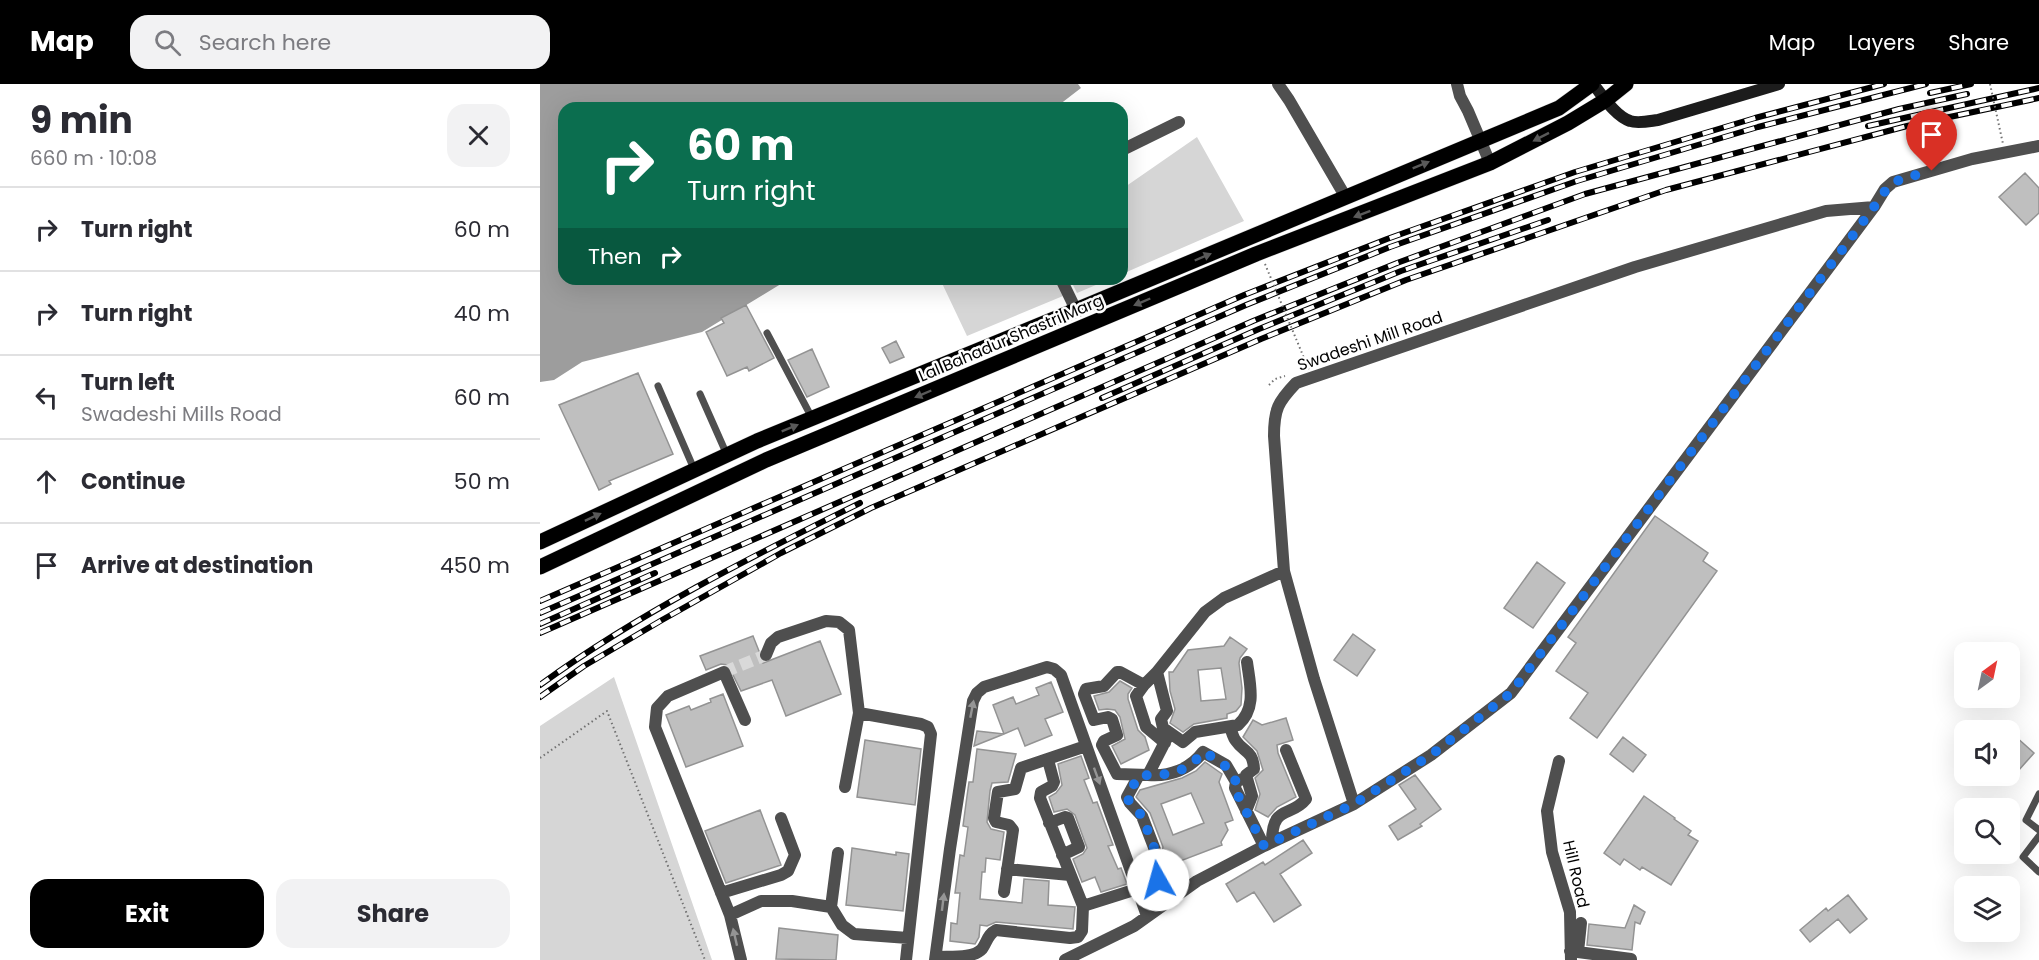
<!DOCTYPE html>
<html lang="en">
<head>
<meta charset="utf-8">
<style>
	:root { --surface:#fff; --page:#f2f2f3; --text:#2b2b33; --muted:#7c7c81; --line:#e1e1e2; --accent:#000 }
	body { margin:0; font-family:Poppins,sans-serif; background:var(--page); color:var(--text); height:100vh; display:flex; flex-direction:column; font-size:22px; white-space:nowrap }
	* { box-sizing:border-box; margin:0 }
	p { font-size:20px; color:var(--muted) }
	.icon { flex:none; width:33px; height:33px; fill:none; stroke:currentColor; stroke-width:2; stroke-linecap:round; stroke-linejoin:round }
	.map { position:relative; flex:1; overflow:hidden }
	.sheet { display:flex; flex-direction:column; background:var(--surface); width:540px }
	.sheet>* { flex:none }
	.guide { position:absolute; left:18px; top:18px; width:570px; height:183px; border-radius:18px; box-shadow:0 6px 24px #0002; background:#0b6e4f; color:#fff; overflow:hidden }
	.needle { width:39px; rotate:33deg }
	.controls { position:absolute; left:1414px; top:558px; display:grid; gap:12px }
	.controls a { display:grid; place-items:center; width:66px; height:66px; border-radius:12px; background:var(--surface); box-shadow:0 6px 24px #0002; font-size:30px }
	.pin { position:absolute; display:grid; place-items:center; width:51px; height:51px; color:#fff; margin:-62px -26px; border-radius:50% 50% 50% 0; rotate:-45deg; box-shadow:0 0 6px #0007 }
	.pin .icon { rotate:45deg }
	.me { position:absolute; width:66px; margin:-33px; rotate:353deg; stroke-linejoin:round; filter:drop-shadow(0 0 4px #0008) }
	.turn { display:flex; align-items:center; gap:21px; height:126px; padding:0 30px; font-size:27px }
	.turn .icon { width:78px; height:78px; stroke-width:2.5 }
	.turn b { display:block; font-size:42px; line-height:51px }
	.then { display:flex; align-items:center; height:57px; padding:0 30px; background:#0003; gap:12px; font-size:22px }
	.round { display:grid; place-items:center; flex:none; width:63px; height:63px; border-radius:18px; background:var(--page) }
	.headline { display:flex; align-items:center; justify-content:space-between; height:102px; padding:0 30px }
	h1 { font-size:36px; font-weight:700; line-height:45px }
	.cta { display:flex; gap:12px; margin-top:auto; padding:12px 30px }
	.cta a { flex:1; height:69px; border-radius:18px; background:var(--accent); color:#fff; font-size:24px; font-weight:700; line-height:69px; text-align:center }
	.cta a+a { background:var(--page); color:var(--text) }
	ul { padding:0; list-style:none }
	li { display:flex; align-items:center; gap:18px; height:84px; padding:0 30px; border-top:2px solid var(--line) }
	li div { flex:1 }
	li b { display:block; font-size:22px }
	li em { font-style:normal }
	header { display:flex; align-items:center; gap:36px; box-sizing:border-box; height:84px; padding:0 30px; background:var(--accent); color:#fff }
	header strong { font-size:28px }
	nav { display:flex; gap:33px; margin-inline-start:auto; font-size:21px }
	.search { width:420px; height:54px; background:var(--page); display:flex; align-items:center; gap:15px; box-sizing:border-box; padding:0 21px; border-radius:18px; color:var(--muted); font-size:22px }
	main { display:flex; flex:1; min-height:0 }
	.map>svg:first-child { display:block }
</style>
</head>
<body>
<header>
<strong>Map</strong>
<div class="search"><svg class="icon" aria-label="search" viewBox="0 0 24 24"><circle cx="10" cy="10" r="6"/><path d="M15 15l6 6"/></svg>Search here</div>
<nav><a>Map</a><a>Layers</a><a>Share</a></nav>
</header>
<main>
<section class="sheet">
<div class="headline"><div><h1>9 min</h1><p>660 m · 10:08</p></div><a class="round"><svg class="icon" aria-label="close" viewBox="0 0 24 24"><path d="M6 6l12 12M18 6L6 18"/></svg></a></div>
<ul>
<li><svg class="icon" aria-label="right" viewBox="0 0 24 24"><path d="M7 20v-9h11M14 6l5 5-5 5"/></svg><div><b>Turn right</b></div><em>60 m</em></li>
<li><svg class="icon" aria-label="right" viewBox="0 0 24 24"><path d="M7 20v-9h11M14 6l5 5-5 5"/></svg><div><b>Turn right</b></div><em>40 m</em></li>
<li><svg class="icon" aria-label="left" viewBox="0 0 24 24"><path d="M17 20v-9H6M10 6l-5 5 5 5"/></svg><div><b>Turn left</b><p>Swadeshi Mills Road</p></div><em>60 m</em></li>
<li><svg class="icon" aria-label="ahead" viewBox="0 0 24 24"><path d="M12 20V5M6 11l6-6 6 6"/></svg><div><b>Continue</b></div><em>50 m</em></li>
<li><svg class="icon" aria-label="arrive" viewBox="0 0 24 24"><path d="M6 21V4h12l-3 4 3 4H6"/></svg><div><b>Arrive at destination</b></div><em>450 m</em></li>
</ul>
<div class="cta"><a>Exit</a><a>Share</a></div>
</section>
<div class="map">
<svg width="1499" height="876" viewBox="0 0 1499 876">
	<rect width="100%" height="100%" fill="#fff"/>
	<path fill="#d6d6d6" d="M657,53L704,137L582,190V105Z
		M400,195H516L523,212L427,252Z
		M530,195H570L537,209Z
		M74,593L172,876H0V642Z"/>
	<path fill="#9d9d9d" d="M0,0H538L541,4L515,24H24V195H249L162,248L42,278L14,296L0,298Z"/>
	<path fill="#bfbfbf" stroke="#939393" stroke-width="1.5" fill-rule="evenodd" d="M1485,89L1499,104V129L1486,141L1459,113Z
		M206,221L234,274L209,287L207,283L187,292L166,248L184,239L181,234Z
		M356,257L364,273L350,279L342,264Z
		M272,265L289,303L267,313L248,276Z
		M98,289L133,370L69,397L71,400L59,406L19,321Z
		M1115,432L1168,469L1163,477L1177,487L1057,654L1030,634L1048,609L1016,587L1036,559L1028,553Z
		M997,478L1025,499L993,544L964,524Z
		M813,550L835,566L817,592L794,576Z
		M213,552L219,567L218,573L223,579L280,557L301,610L246,632L232,596L201,607L188,581L181,580L166,586L160,572Z
		M690,553L707,565L700,574L699,579L702,604L701,621L696,627L687,630V634L654,640L643,648L630,639L635,625L630,607L629,588H633L648,566L684,562ZM681,584L686,615L661,617L658,586Z
		M580,597L592,604L588,610V615L598,646L605,653L609,666L581,680L572,662L585,655L580,633L575,626L567,625L559,626L554,612L569,608Z
		M511,598L523,628L505,635L512,651L485,662L478,644L464,650L453,621L473,613L476,620L499,611L496,604Z
		M183,610L203,662L146,683L126,631L149,622L151,626L171,618L170,615Z
		M746,634L753,656L737,661L738,669L756,713L737,723L728,733L715,726L720,710L715,694L723,686L717,667L703,653L713,636L722,641Z
		M437,647L464,650L434,662Z
		M1475,652L1494,669L1470,696V658Z
		M1083,653L1106,671L1093,688L1070,670Z
		M325,656L381,665L375,721L317,713Z
		M437,665L476,670L468,698L452,699L450,707L447,738L451,745L464,748L460,776L446,774L445,788H442L440,815L482,819L484,795L509,797L508,821L535,823L533,845L456,838L447,842L440,841L439,853L435,860L410,857L411,839L417,840L420,809H415L417,794L420,771L424,772L428,743L423,742L427,712L429,698H433Z
		M541,672L549,694L544,696L553,719L557,718L573,761L568,762L578,785L581,784L587,800L561,808L555,793L542,798L533,775L543,770L547,764L535,731L527,725L514,728L509,713L516,709L522,701L518,680Z
		M665,678L682,690L679,698L693,736L685,739L688,746L681,758L682,761L640,777L632,792L623,787L619,778L623,763L610,729L596,713L600,706L642,694L656,687ZM651,709L664,739L633,751L621,720Z
		M875,691L901,725L880,740L882,742L858,756L849,742L876,725L859,701Z
		M1104,712L1135,734L1134,735L1151,747L1148,751L1158,757L1131,801L1102,783L1100,786L1084,775L1080,781L1064,769Z
		M220,726L241,781L186,799L165,747Z
		M763,756L772,769L740,790L761,821L734,838L714,808L697,818L686,800L723,778L725,781Z
		M312,764L356,771V768L369,770L363,827L306,821Z
		M1308,811L1327,835L1310,849L1298,835L1270,858L1260,846L1286,824L1288,827Z
		M1094,821L1105,828L1100,840L1095,838L1092,866L1047,861L1049,840L1085,844Z
		M239,844L298,851L296,876L236,875Z"/>
	<g fill="none" stroke-linecap="round" stroke-linejoin="round">
		<path stroke="#d9d9d9" stroke-width="12" stroke-dasharray="12 6" stroke-linecap="butt" d="M184,588L226,571"/>
		<g stroke="#dbdbdb" stroke-width="16">
			<path id="primary" d="M0,458L217,357L536,226L1019,24L1052,0
				M0,483L226,376L716,170L950,79L1028,39L1066,16L1086,0"/>
		</g>
		<path stroke="#717171" stroke-width="2" stroke-dasharray="1.5 3" stroke-linecap="butt" d="M729,301L735,295L745,292
			M0,674L67,627L165,876"/>
		<path stroke="#4f4f4f" stroke-width="7" d="M227,249L272,334
			M118,302L154,385
			M160,310L187,371
			M1499,710L1486,736L1499,746
			M1499,752L1483,773L1499,788"/>
		<path stroke="#4f4f4f" stroke-width="12" d="M738,0L749,16L805,112
			M917,0L920,12L928,27L950,79
			M582,66L639,38
			M521,195L536,226
			M226,571L231,559L238,553L286,537L299,538L309,546L319,629L381,640L388,643L391,650L366,876
			M707,578C710,601 717,624 698,641L655,648L643,658L623,644L621,635L627,627L617,588L665,528L684,514L744,487
			M617,588L604,601L580,588H577L564,602L546,605L544,610L554,636L568,633L572,635L577,651L564,657L562,661L577,690L608,691L629,650
			M604,601L596,612L606,643L625,659
			M690,643C692,648 693,654 696,657C704,669 713,666 714,685L706,691L712,712L706,727
			M508,676L514,698L512,702L501,708L500,714L543,822
			M1019,677L1007,727L1012,768L1030,828L1031,876
			M599,691L587,713L590,719L602,732L615,766L610,778L618,796
			M608,691C630,693 650,685 663,668L686,681L696,698
			M702,695L696,698L695,704L724,762
			M305,703L319,629
			M814,720L774,595L744,487L734,352C734,325 738,318 756,299L1095,183L1286,127L1334,123
			M509,739L525,733L528,734L539,763L522,771
			M732,758C732,720 751,734 766,715L746,666
			M467,785L530,791
			M464,808L473,746L469,741L456,738L454,734L458,708L475,705L481,684L546,662
			M181,809L241,791L248,787L255,771L241,734
			M291,823L298,769
			M190,831L221,817H252L291,823L302,841L314,850L368,854
			M1030,867L1091,875
			M1038,868L1041,839
			M396,873C409,872 433,875 442,865C447,858 448,850 456,846L530,854L538,853L542,847L543,822L597,805
			M201,876L190,831L115,643L117,624L128,612L184,588L205,636
			M395,876L410,765L433,617L437,609L444,603L507,583L514,585L521,591L607,832
			M525,876L594,842L657,797L724,762L814,720L891,671L971,609L1334,123L1345,105L1353,98L1432,75L1499,62"/>
		<path stroke="#1c1c1c" stroke-width="12" d="M1053,0C1063,12 1075,32 1090,37C1098,40 1110,37 1118,36L1239,0"/>
		<use href="#primary" stroke="#000" stroke-width="15"/>
		<g stroke="#000" stroke-width="6">
			<path id="rail" d="M1390,9L1431,0
				M1328,42L1499,4
				M562,314L719,245L861,187L1008,136
				M0,517L704,211L847,155L1035,88L1215,34L1344,0
				M0,529L706,221L850,163L1037,97L1218,43L1386,0
				M0,540L115,489
				M0,549L713,237L857,179L1045,110L1359,25L1427,10
				M0,601C99,529 211,473 320,419
				M0,613L44,582L122,536L241,469L331,424L721,255L866,196L1126,106L1367,42L1499,14"/>
		</g>
		<use href="#rail" stroke="#fff" stroke-width="4" stroke-dasharray="11" stroke-linecap="butt"/>
		<path stroke="#717171" stroke-width="2" stroke-dasharray="1.5 3" stroke-linecap="butt" d="M1450,0L1463,60
			M725,180L769,286"/>
	</g>
	<defs><path id="oneway-solid" d="M-6-.8H1V-3.2L6.5 0L1 3.2V.8H-6Z" transform="scale(1.5)"/></defs>
	<g fill="#595959">
		<use href="#oneway-solid" transform="translate(1001 53) rotate(153)"/>
		<use href="#oneway-solid" transform="translate(881 81) rotate(-22)"/>
		<use href="#oneway-solid" transform="translate(822 130) rotate(159)"/>
		<use href="#oneway-solid" transform="translate(663 173) rotate(-23)"/>
		<use href="#oneway-solid" transform="translate(602 218) rotate(157)"/>
		<use href="#oneway-solid" transform="translate(383 310) rotate(157)"/>
		<use href="#oneway-solid" transform="translate(250 344) rotate(-22)"/>
		<use href="#oneway-solid" transform="translate(53 433) rotate(-25)"/>
	</g>
	<g fill="#959595">
		<use href="#oneway-solid" transform="translate(432 625) rotate(-79)"/>
		<use href="#oneway-solid" transform="translate(557 692) rotate(70)"/>
		<use href="#oneway-solid" transform="translate(403 818) rotate(-83)"/>
		<use href="#oneway-solid" transform="translate(195 853) rotate(-103)"/>
	</g>
	<g fill="none" stroke-linecap="round" stroke-linejoin="round">
		<path stroke="#1a73e8" stroke-width="10" stroke-dasharray="0 18" d="M618,796L610,778L615,766L602,732L590,719L587,713L599,691C626,692 646,690 663,668C680,677 687,680 696,698L694,704L724,762L814,720L891,671L971,609L1334,123C1353,92 1359,96 1392,87"/>
	</g>
	<g text-anchor="middle" dominant-baseline="central" stroke-width="5" stroke-linejoin="round" paint-order="stroke">
		<g font-size="16" fill="#000" stroke="#fff">
			<text transform="translate(471 254) rotate(-23)">Lal Bahadur Shastri Marg</text>
			<text transform="translate(830 257) rotate(-19)">Swadeshi Mill Road</text>
			<text transform="translate(1036 790) rotate(77)">Hill Road</text>
		</g>
	</g>
</svg>
<div class="controls">
<a><svg class="needle" viewBox="-14 -14 28 28"><path d="M0-13l5 13h-10z" fill="#e53935"/><path d="M0 13l5-13h-10z" fill="#7c7c81"/></svg></a>
<a><svg class="icon" aria-label="sound" viewBox="0 0 24 24"><path d="M4 9h4l5-4v14l-5-4H4zM17 9q2 3 0 6"/></svg></a>
<a><svg class="icon" aria-label="search" viewBox="0 0 24 24"><circle cx="10" cy="10" r="6"/><path d="M15 15l6 6"/></svg></a>
<a><svg class="icon" aria-label="layers" viewBox="0 0 24 24"><path d="M12 4l9 5-9 5-9-5zM3 14l9 5 9-5"/></svg></a>
</div>
<div class="pin" style="left:1392px;top:87px;background:#d93025"><svg class="icon" aria-label="arrive" viewBox="0 0 24 24"><path d="M6 21V4h12l-3 4 3 4H6"/></svg></div>
<svg class="me" style="left:618px;top:796px" viewBox="-20 -20 40 40"><circle r="19" fill="#fff"/><path d="M0-13L10 11 0 6-10 11z" fill="#1a73e8"/></svg>
<div class="guide">
<div class="turn"><svg class="icon" aria-label="right" viewBox="0 0 24 24"><path d="M7 20v-9h11M14 6l5 5-5 5"/></svg><div><b>60 m</b>Turn right</div></div>
<div class="then">Then<svg class="icon" aria-label="right" viewBox="0 0 24 24"><path d="M7 20v-9h11M14 6l5 5-5 5"/></svg></div>
</div>
</div>
</main>
</body>
</html>
